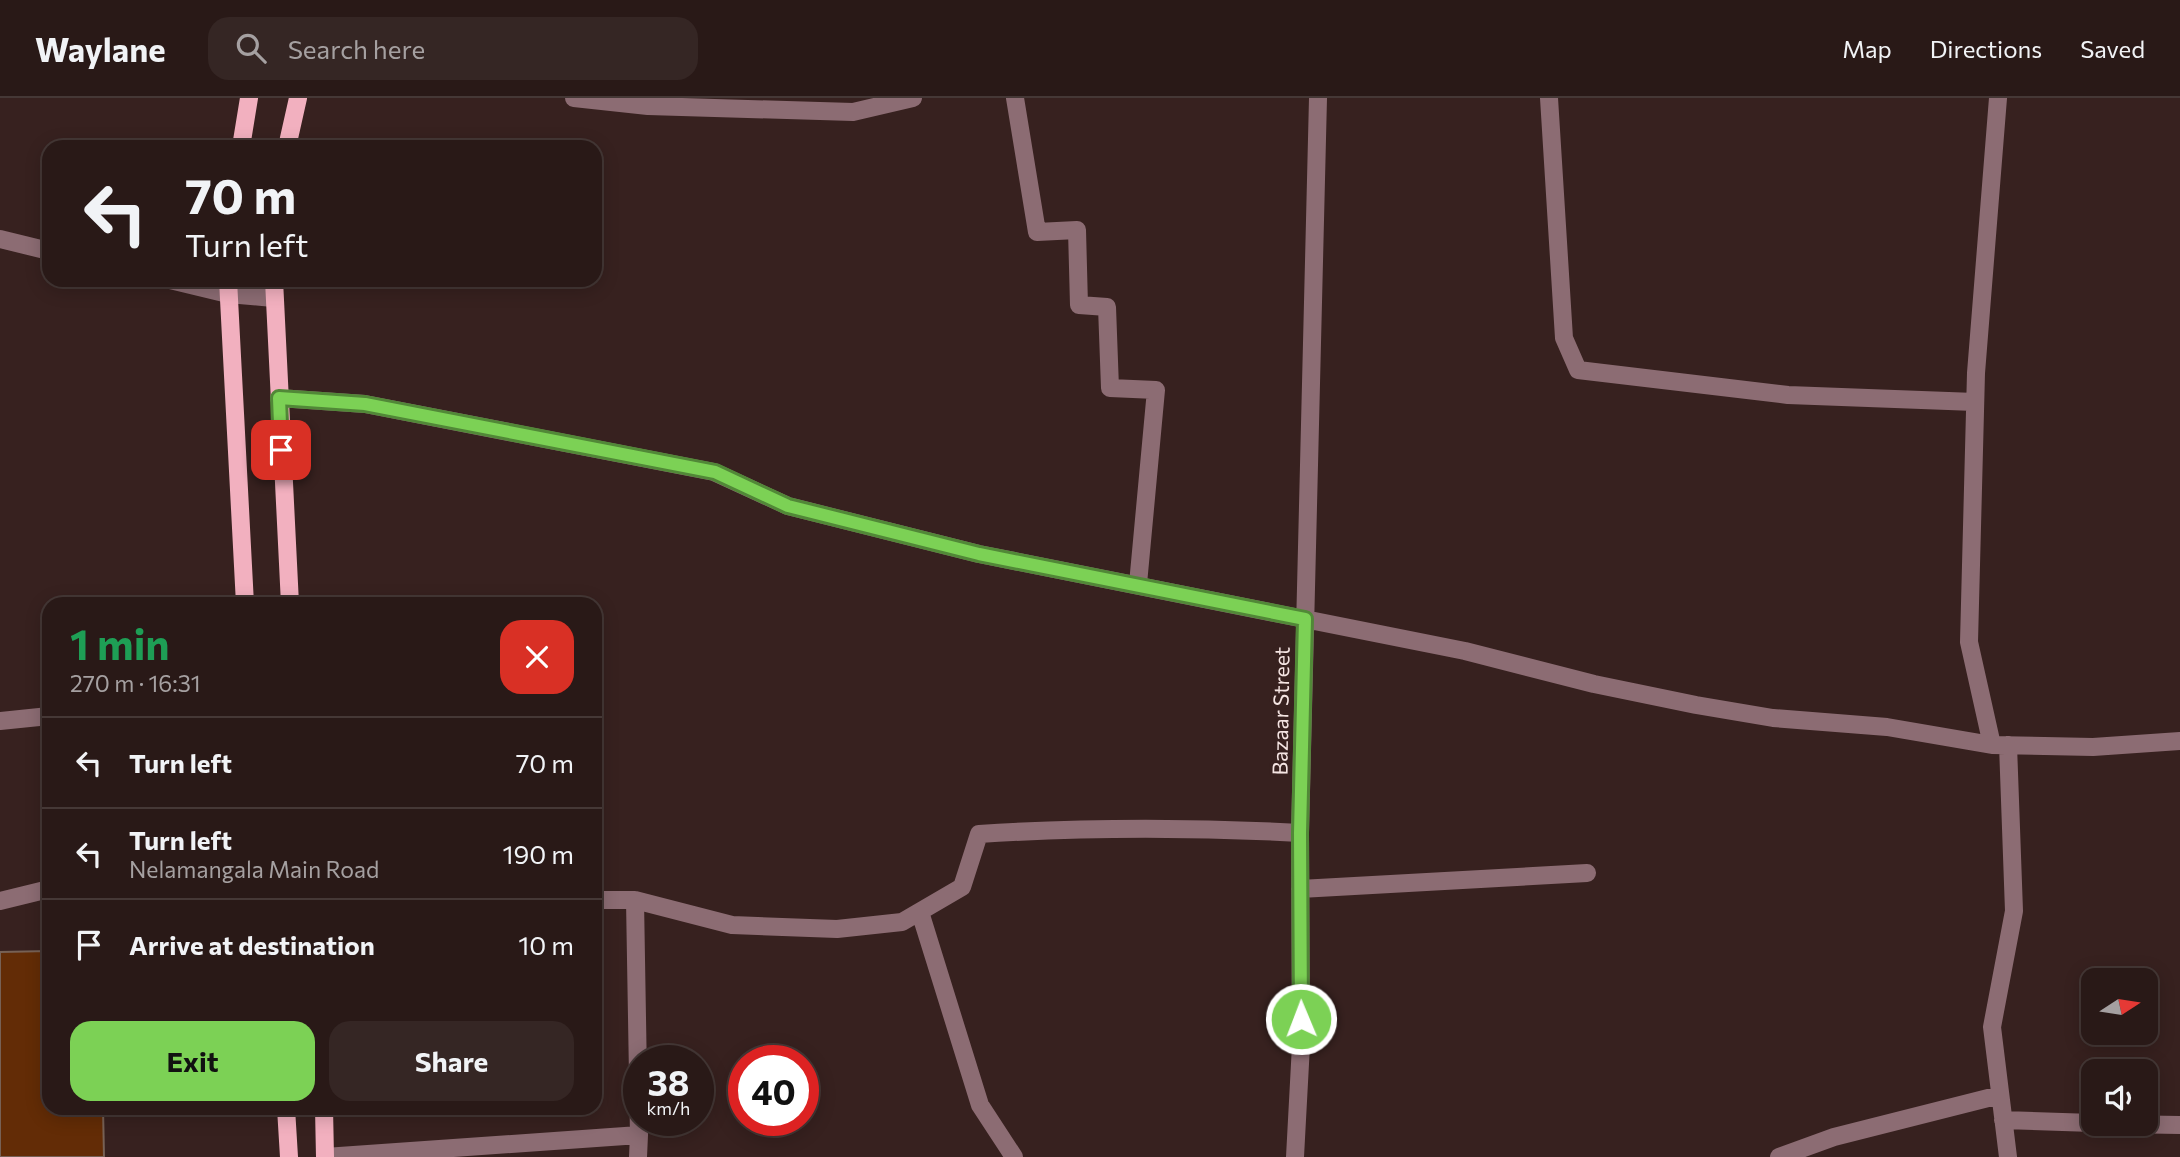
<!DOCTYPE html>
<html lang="en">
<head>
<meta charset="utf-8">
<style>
	:root { --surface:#291917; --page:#352624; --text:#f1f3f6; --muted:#a5a0a1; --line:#453836; --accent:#7cd155 }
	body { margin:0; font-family:Commissioner,sans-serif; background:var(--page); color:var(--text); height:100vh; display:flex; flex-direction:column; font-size:26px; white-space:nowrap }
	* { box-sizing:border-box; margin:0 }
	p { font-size:23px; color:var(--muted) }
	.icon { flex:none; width:38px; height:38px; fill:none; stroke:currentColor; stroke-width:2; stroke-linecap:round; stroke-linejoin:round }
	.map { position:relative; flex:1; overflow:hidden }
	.details { position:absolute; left:42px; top:499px; width:560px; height:518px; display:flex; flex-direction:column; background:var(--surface); border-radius:21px; box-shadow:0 4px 18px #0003,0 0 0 2px var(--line) }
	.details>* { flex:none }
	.top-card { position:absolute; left:42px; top:42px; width:560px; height:147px; border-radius:21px; box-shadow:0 4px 18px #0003,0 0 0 2px var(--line); background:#291917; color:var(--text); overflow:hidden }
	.needle { width:46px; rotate:78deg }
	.tools { position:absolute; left:2081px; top:870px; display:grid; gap:14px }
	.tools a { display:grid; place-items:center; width:77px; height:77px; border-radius:14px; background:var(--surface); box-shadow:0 4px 18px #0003,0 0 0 2px var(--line); font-size:35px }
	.speed { position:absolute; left:623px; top:947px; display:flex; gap:14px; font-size:35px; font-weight:700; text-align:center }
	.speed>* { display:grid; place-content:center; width:91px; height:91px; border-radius:50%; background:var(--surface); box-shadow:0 4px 18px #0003,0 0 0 2px var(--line); line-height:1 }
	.speed small { font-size:18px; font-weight:400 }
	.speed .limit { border:10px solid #d22; background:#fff; color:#111 }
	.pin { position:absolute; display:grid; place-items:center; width:60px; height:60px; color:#fff; margin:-30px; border-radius:14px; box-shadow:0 4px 10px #0006 }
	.me { position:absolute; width:77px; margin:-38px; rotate:359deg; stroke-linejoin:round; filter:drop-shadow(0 0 5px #0008) }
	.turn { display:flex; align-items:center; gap:24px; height:147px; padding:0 28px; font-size:32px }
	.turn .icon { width:91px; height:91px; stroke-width:2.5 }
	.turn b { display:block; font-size:49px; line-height:60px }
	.round { display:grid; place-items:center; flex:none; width:74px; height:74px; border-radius:21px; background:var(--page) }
	.headline { display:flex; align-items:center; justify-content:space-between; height:119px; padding:0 28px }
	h1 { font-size:42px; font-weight:700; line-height:52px; color:#1e9e55 }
	.action { display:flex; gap:14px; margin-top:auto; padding:14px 28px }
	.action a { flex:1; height:80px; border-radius:21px; background:var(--accent); color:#111; font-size:28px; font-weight:700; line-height:80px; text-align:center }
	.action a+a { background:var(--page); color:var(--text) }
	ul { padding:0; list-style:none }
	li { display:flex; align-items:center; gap:21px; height:91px; padding:0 28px; border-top:2px solid var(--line) }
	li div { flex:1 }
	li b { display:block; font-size:26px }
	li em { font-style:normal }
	header { display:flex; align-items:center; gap:42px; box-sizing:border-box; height:98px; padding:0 35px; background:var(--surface); border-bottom:2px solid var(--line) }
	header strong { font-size:33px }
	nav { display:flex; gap:38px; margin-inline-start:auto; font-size:24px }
	.search { width:490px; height:63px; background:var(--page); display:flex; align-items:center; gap:18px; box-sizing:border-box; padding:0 24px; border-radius:21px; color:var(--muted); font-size:26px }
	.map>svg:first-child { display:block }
</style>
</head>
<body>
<header>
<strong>Waylane</strong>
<div class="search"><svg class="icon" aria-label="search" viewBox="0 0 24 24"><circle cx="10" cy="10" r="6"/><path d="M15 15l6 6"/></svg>Search here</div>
<nav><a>Map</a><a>Directions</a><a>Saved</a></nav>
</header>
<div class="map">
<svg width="2180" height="1059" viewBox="0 0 2180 1059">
	<rect width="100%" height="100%" fill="#37211f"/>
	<path fill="#632c06" stroke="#776155" stroke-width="2" d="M49,853V1010H103L104,1059H0V854Z"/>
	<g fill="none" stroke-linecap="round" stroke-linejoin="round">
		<path stroke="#8c6c73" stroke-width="18" d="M574,0L648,8L853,14L913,0
			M1015,0L1037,134L1077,132L1079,207L1107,209L1110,290L1156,292L1138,486
			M1549,0L1564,240L1578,272L1788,297L1975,304
			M0,141L49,153
			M170,182L228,196L273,200
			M279,300L365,306L714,374L788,408L979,456L1465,553L1594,586L1696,607L1773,620L1887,629L1992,647L2093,649L2180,643
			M0,623L49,618
			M1992,647L1969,544L1976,275L1998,0
			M1300,791L1587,775
			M595,802H635L732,827L837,831L902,824L962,789L979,736C1087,729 1192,729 1300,735
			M0,803L49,791
			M920,814L980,1007L1014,1059
			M2003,1022L2093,1025
			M2119,1026L2180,1027
			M325,1059L639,1037L635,802
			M638,1059L639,1037
			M1295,1059L1301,947L1300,735L1318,0
			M1779,1059L1834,1039L2000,997
			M2008,1059L1992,929L2014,813L2008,647"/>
		<path stroke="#f2b0bf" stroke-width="18" d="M241,49L249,0
			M287,49L298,0
			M228,182L245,506
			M274,182L290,506
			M286,1010L289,1059
			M324,1010L325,1059"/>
	</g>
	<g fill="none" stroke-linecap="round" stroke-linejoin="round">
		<g stroke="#518837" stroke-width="18">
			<path id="route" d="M281,352L279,300L365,306L715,374L788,408L979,456L1305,521L1300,735L1301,921"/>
		</g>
		<use href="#route" stroke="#7cd155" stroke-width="12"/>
	</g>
	<g text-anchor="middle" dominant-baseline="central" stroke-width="7" stroke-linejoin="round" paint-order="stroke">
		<g font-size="21" fill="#f5e5e3" stroke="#37211f">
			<text transform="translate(1280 613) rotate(-89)">Bazaar Street</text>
		</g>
	</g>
</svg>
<div class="tools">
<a><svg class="needle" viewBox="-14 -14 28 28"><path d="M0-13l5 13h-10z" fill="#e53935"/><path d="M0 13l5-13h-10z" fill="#a5a0a1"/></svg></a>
<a><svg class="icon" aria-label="sound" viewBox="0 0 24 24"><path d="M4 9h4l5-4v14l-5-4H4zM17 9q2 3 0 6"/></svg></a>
</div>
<div class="speed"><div>38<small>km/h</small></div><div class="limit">40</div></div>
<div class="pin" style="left:281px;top:352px;background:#d93025"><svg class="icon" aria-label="arrive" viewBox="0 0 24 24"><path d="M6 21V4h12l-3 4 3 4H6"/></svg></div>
<svg class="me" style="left:1301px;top:921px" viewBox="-20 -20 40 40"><circle r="17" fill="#7cd155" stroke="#fff" stroke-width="3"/><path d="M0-11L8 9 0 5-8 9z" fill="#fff"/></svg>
<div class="top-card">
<div class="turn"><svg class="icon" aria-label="left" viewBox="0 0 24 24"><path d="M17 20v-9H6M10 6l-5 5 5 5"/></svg><div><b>70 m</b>Turn left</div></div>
</div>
<section class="details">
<div class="headline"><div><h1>1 min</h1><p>270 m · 16:31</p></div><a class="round" style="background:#d93025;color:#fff"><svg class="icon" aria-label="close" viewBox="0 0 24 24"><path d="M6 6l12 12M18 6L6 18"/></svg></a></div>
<ul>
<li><svg class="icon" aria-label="left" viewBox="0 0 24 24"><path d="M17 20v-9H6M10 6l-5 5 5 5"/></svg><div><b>Turn left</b></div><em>70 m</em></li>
<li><svg class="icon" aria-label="left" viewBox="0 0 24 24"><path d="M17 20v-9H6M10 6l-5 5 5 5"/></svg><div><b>Turn left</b><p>Nelamangala Main Road</p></div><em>190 m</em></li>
<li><svg class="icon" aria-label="arrive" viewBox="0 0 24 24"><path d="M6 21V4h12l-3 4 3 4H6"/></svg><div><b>Arrive at destination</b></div><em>10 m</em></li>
</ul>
<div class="action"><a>Exit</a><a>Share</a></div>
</section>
</div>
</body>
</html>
